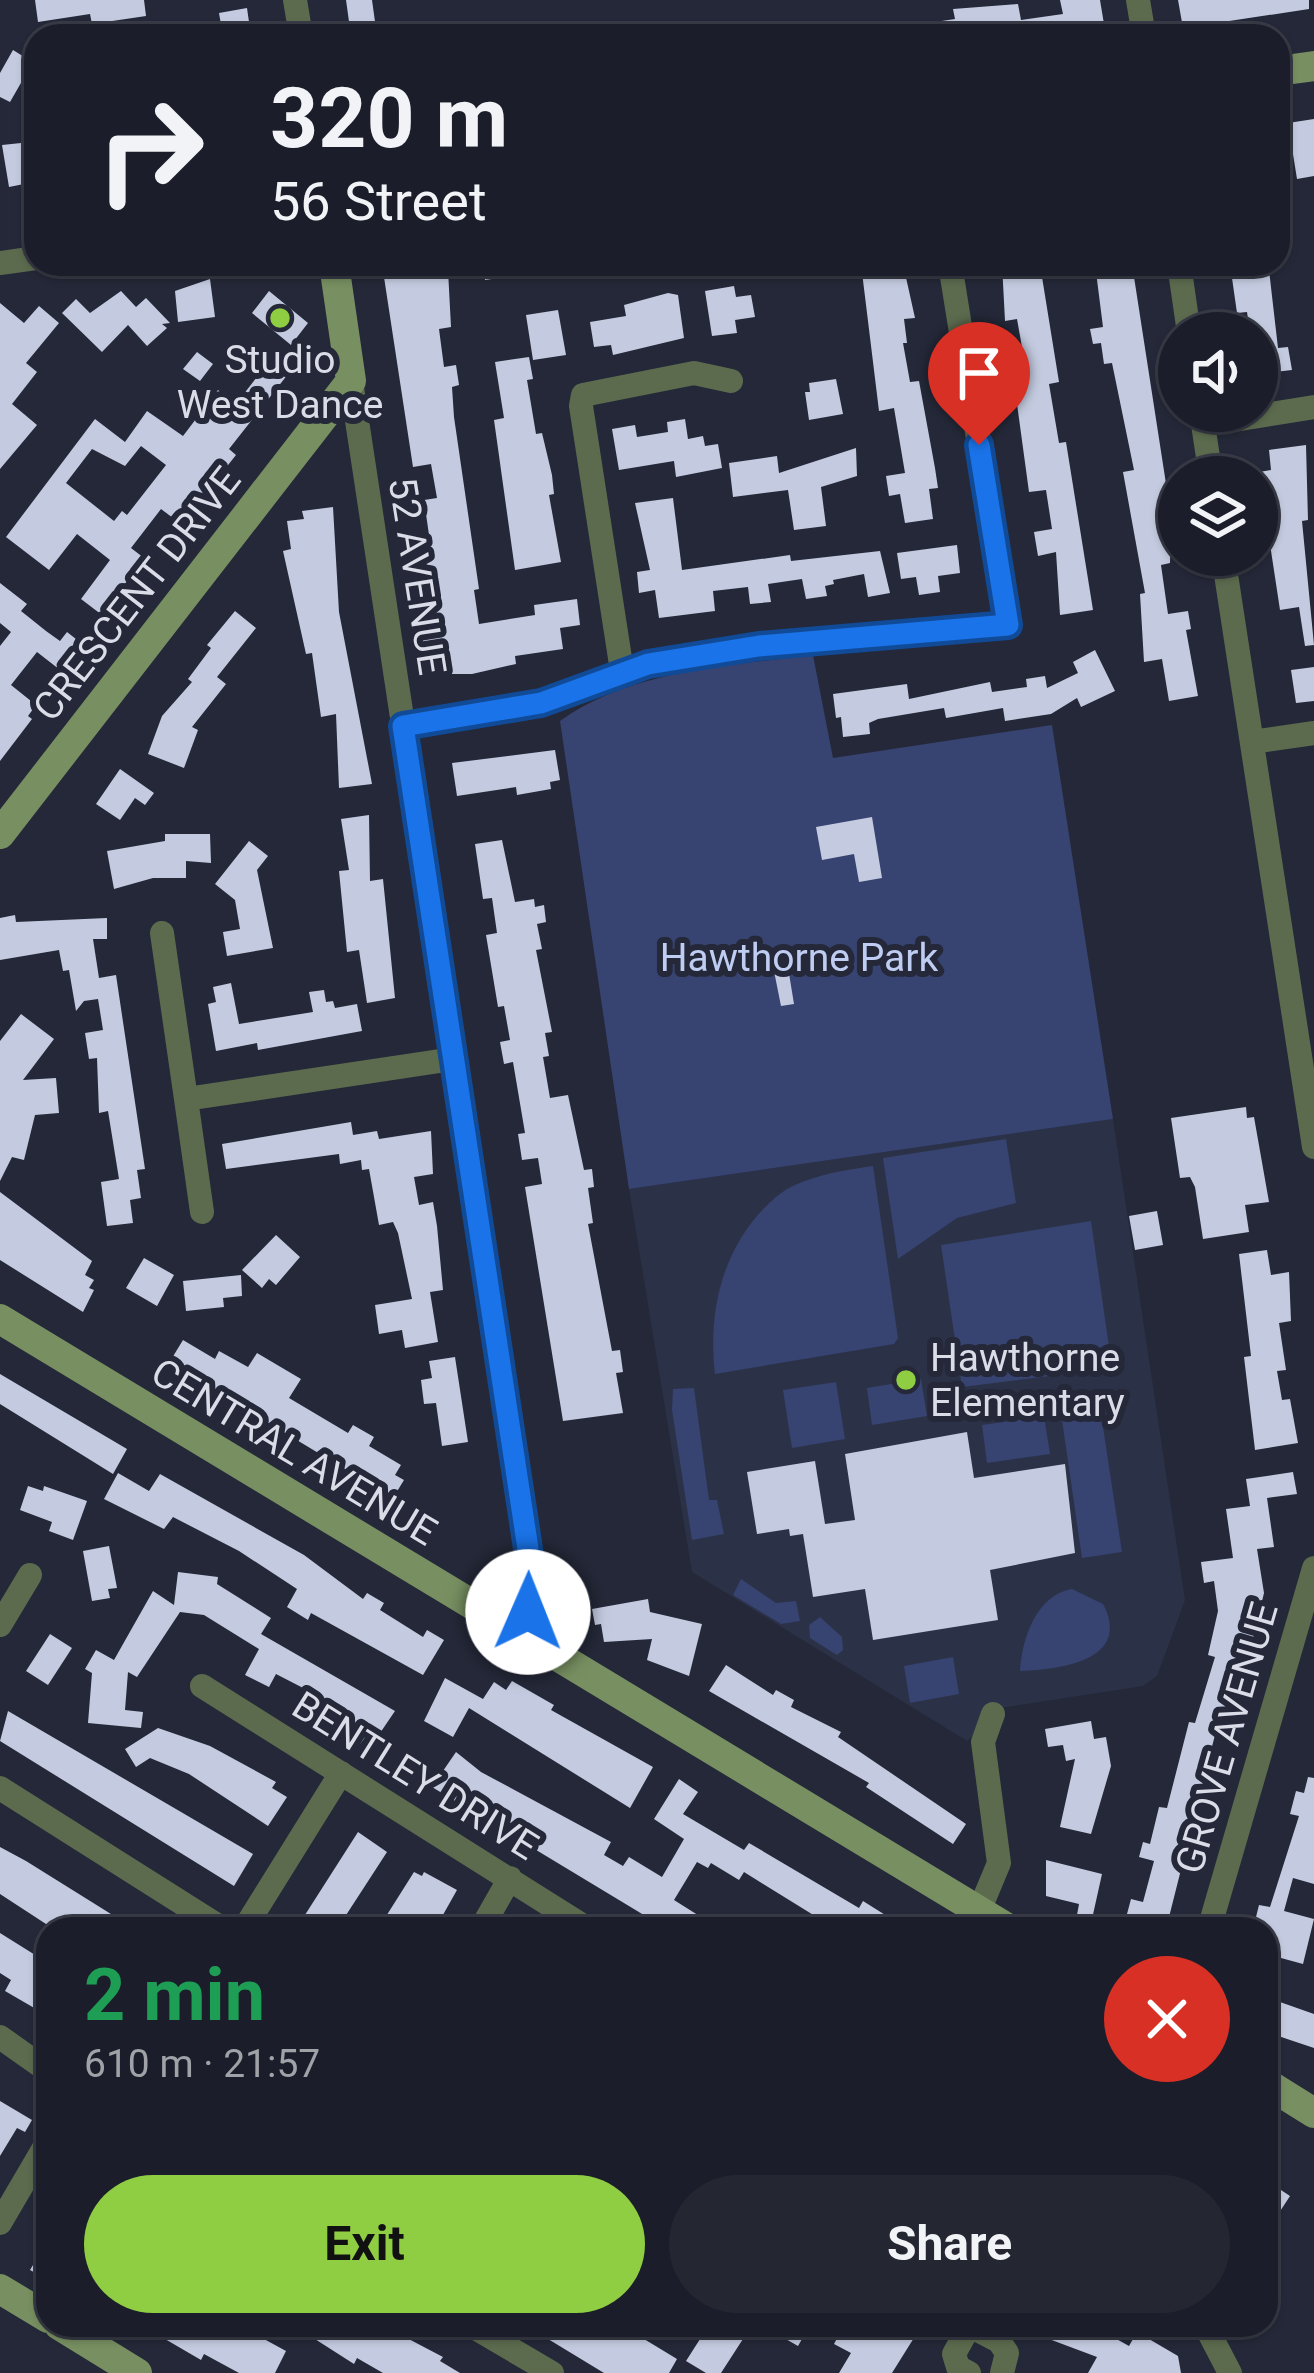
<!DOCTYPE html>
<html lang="en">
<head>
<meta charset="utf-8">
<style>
	:root { --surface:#1b1e2a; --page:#242732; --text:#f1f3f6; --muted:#a0a2a8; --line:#393c47; --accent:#8fcd42 }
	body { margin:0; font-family:Roboto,sans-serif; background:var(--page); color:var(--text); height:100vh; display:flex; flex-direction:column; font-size:45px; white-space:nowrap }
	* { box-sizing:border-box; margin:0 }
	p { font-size:39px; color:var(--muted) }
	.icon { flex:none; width:66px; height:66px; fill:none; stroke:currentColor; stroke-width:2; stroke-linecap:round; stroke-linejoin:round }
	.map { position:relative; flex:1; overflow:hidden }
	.panel { position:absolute; left:36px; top:1917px; width:1242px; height:420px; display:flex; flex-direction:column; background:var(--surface); border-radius:36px; box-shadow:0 3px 9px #0004,0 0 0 3px var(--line) }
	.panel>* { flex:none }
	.guide { position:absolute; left:24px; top:24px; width:1266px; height:252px; border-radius:36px; box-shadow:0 3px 9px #0004,0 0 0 3px var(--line); background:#1b1e2a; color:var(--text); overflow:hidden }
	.buttons { position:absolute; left:1158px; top:312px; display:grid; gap:24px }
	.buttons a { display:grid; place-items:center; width:120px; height:120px; border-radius:50%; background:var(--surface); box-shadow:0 3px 9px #0004,0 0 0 3px var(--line); font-size:60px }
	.pin { position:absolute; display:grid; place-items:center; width:102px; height:102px; color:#fff; margin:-123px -51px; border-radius:50% 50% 50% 0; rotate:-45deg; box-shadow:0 0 12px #0007 }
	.pin .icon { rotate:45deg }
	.me { position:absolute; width:132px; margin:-66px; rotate:1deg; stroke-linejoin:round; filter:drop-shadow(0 0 9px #0008) }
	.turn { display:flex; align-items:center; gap:42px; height:252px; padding:0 48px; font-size:54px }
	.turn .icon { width:156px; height:156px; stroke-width:2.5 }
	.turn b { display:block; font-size:84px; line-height:102px }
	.round { display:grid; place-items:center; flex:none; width:126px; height:126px; border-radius:63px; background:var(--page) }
	.headline { display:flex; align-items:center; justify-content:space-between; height:204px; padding:0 48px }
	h1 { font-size:72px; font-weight:700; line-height:90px; color:#1e9e55 }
	.primary-button { display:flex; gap:24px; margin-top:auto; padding:24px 48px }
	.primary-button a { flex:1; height:138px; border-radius:72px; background:var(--accent); color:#111; font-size:48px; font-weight:700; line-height:138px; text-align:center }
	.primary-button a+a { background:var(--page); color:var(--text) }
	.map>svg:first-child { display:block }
</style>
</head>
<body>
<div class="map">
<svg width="1314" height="2373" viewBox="0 0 1314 2373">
	<rect width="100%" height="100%" fill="#242838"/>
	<path fill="#2b3247" d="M1113,1119L1185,1600L1157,1676L1143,1686L1000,1708L967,1741L692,1572L629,1189Z"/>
	<path fill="#374370" d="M813,655L833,758L1052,725L1113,1119L629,1189L560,721C631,670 728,666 813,655Z
		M1006,1139L1016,1203L957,1218L898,1259L883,1158Z
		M873,1166L898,1338L894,1344L715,1374C707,1309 724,1241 776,1197C799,1177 844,1170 873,1166Z
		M1091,1221L1112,1368L962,1387L941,1245Z
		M921,1379L927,1416L872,1425L867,1388Z
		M836,1382L845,1439L792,1448L783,1390Z
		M694,1388L709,1500H717L724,1534L692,1540L672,1410L673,1389Z
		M1101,1414L1122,1552L1082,1558L1062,1420Z
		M1044,1416L1050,1454L987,1463L982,1425Z
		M741,1579L776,1603L796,1601L800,1621L781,1624L733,1595Z
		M1072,1589L1103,1604C1133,1661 1058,1670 1020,1671C1022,1639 1036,1595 1072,1589Z
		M820,1617L842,1637L843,1650L837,1655L810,1638L809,1625Z
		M953,1657L959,1694L910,1703L904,1666Z"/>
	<path fill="#c4cbe0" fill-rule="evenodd" d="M35,0H144L146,16L92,24L90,14L38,22Z
		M346,0H372L377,36H351Z
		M1060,0H1100L1106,36H903L902,27L955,19L953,9L1018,4L1021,20L1063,14Z
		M1178,0H1309V9L1183,28Z
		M247,8L251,36H223L219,13Z
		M13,50L26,58L23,65L29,69L10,102L0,97V73Z
		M1314,119V176L1297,179L1288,123Z
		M21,143L22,150L29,148L34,182L9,187L2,145Z
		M382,264H445L448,270L451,327L439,329L444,367L456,365L459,385L452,387L454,417L479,589L474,590L479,624L535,615L534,605L577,599L580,625L560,628L563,649L515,656L516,664L472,674H428L422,635L437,626L423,543L430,542L424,500L437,498L431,464L413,467Z
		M483,264H531V273L485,280Z
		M861,264H903L915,318L904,319L907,343H903L910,382L919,381L935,468L938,488L929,489L933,519L905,523L900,494L889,496L886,476L905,473L894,408L879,411Z
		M1002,264H1029L1031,278L1042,277L1059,382L1049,384L1059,443L1066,442L1093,610L1060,615L1056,552L1038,556L1034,532L1052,529L1046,490L1029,492L1012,367L1025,364L1017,319L1005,321Z
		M1095,264H1132L1171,516L1170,563L1161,565L1168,614L1188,611L1191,629L1186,630L1198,696L1169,701L1162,659L1144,662L1140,594L1145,593L1123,472L1134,470L1112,363L1104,364L1101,343L1093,344L1090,329L1103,327Z
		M1230,264L1269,270L1278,348L1288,347L1292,370L1257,374V333H1250L1247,312L1237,313Z
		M210,279L215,317L178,322L175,291Z
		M734,286L736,297L751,295L755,317L735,320L737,333L712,336L705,291Z
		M121,291L136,307L146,298L170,323L162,324L167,328L147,346L128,325L102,352L62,313L76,299L90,313Z
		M269,291L308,323L291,345L252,313Z
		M668,293L678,295L684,338L613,355L611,345L594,347L590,322L626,316L624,305Z
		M0,303L24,323L39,306L59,323L26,363L37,372L12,404L37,425L0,469Z
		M558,310L566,355L533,360L526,315Z
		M197,352L213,364L200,381L183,369Z
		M274,355L292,369L229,449L236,455L201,499L208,505L194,522L180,510L173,518L161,509L131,548L144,558L102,615L81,599L110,560L77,534L49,570L6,537L95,419L125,442L147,411L183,436L218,390L236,404ZM141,446L166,465L127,515L122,511L114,521L66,483L92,449L125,466Z
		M529,357L533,379L527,380L536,434L542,433L552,475L554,494L549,495L561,562L515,570L494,420L504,418L495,362Z
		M836,379L843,414L809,420L805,392H810L809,383Z
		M685,419L688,439L703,436L705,446L718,444L722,468L676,477L674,461L619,470L612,429L635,425L637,437L668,432L667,422Z
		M1306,445L1308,520L1302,521L1314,645L1305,646L1299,607L1280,610L1259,472L1271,470L1269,450Z
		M856,448L857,476L821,487L826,526L794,530L788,490L733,497L729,463L777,456L779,473Z
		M673,498L682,570L790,555L791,561L880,551L890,593L868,597L864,574L833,580L834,584L825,586L827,596L806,599L802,579L768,584L771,602L750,604L748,587L713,591L715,611L659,618L655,590L639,593L637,572L650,570L635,503Z
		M333,507L339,612L372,784L339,788L336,714L321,717L312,653L306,654L283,551L291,549L287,521L304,519L302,511Z
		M957,545L960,573L938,576L940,592L919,595L916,577L901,579L897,553Z
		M0,583L27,604L21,611L46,631L60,641L67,632L94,653L73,680L37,652L11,685L36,705L28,716L32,719L0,761V646L11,632L0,623Z
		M235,611L256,628L217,677L226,684L192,727L198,730L184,768L148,754L162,716L192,682L188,679L211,648L207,645Z
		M1095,650L1115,691L1081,707L1077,698L1051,714L1005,721L1003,708L946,718L944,708L878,719L869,723L870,734L843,737L841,717L836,718L833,694L907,684L909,699L990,682L992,692L1027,687L1026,679L1045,676L1047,688L1078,673L1073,662Z
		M1314,667V701L1296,703L1291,670Z
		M555,750L560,780L550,782L551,789L517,795L516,787L457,796L452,763Z
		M120,769L154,793L145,805L135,798L120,820L96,804Z
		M369,815L370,881L383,879L395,998L367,1003L359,950L347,952L339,871L349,870L341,819Z
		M872,817L882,878L859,882L854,854L822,860L816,827Z
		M165,834H210L211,863L186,861V878H153L114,889L107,851L165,841Z
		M502,840L515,902L534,899L535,907L544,905L546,922L537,924L542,949L536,950L552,1032L545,1033L549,1056L543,1057L550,1098L568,1095L584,1170L592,1169L594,1187L588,1188L593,1223L588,1224L612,1351L620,1350L623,1372L616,1373L623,1413L563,1421L525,1187L542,1184L538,1158L522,1160L518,1134L525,1133L513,1062L504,1064L500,1042L510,1040L504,1006L498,1007L486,935L497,933L492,898L483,899L475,844Z
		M249,841L268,856L257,870L273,948L227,956L223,932L240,929L235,900L215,884Z
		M15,915L16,922L107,918V939H93L99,978L116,975L145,1169L137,1170L141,1198L130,1200L133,1223L107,1226L101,1182L119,1179L108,1111L99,1113L97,1058L89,1059L85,1033L103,1030L98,999L84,1001L76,1011L69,970L63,971L59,950L0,960V918Z
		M785,949L794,1004L781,1006L770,951Z
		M231,983L239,1024L313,1012L309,992L324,990L326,1002L333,1001L335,1008L357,1004L362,1031L258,1050L257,1043L216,1051L208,1004L216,1002L213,987Z
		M21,1014L54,1039L23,1080L56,1078L59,1113L35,1115L24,1160L12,1157L0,1181V1041Z
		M1246,1107L1247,1118L1254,1117L1269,1202L1245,1205L1249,1232L1203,1239L1195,1187L1190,1177L1180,1178L1171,1118Z
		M351,1122L353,1135L377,1131L379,1139L431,1131L433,1174L414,1177L419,1205L433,1202L437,1226L443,1290L430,1292L438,1342L405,1348L402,1330L379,1334L375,1305L412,1299L398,1233L393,1222L379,1225L369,1169L362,1170L361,1160L340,1164L339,1154L226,1169L222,1144Z
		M0,1192L92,1261L85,1275L94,1280L89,1288L94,1290L83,1312L0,1260Z
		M1157,1211L1163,1245L1135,1250L1129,1216Z
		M276,1235L300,1257L276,1285L269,1279L262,1288L242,1270Z
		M1267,1250L1271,1275L1289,1272L1291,1321L1279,1323L1286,1370L1277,1371L1282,1400L1290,1399L1298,1443L1255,1450L1244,1357L1251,1356L1239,1254Z
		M144,1258L174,1275L157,1306L126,1288Z
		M241,1275L242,1296L223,1298L224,1307L186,1311L183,1281Z
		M183,1340L215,1359L219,1351L248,1367L257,1353L301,1379L289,1398L348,1433L353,1425L374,1437L369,1446L401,1465L395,1475L404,1480L393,1498L169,1363Z
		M455,1357L468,1442L442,1446L436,1403L424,1404L421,1380L432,1378L429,1361Z
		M0,1374L127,1449L113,1474L0,1404Z
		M967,1432L974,1478L1065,1464L1075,1553L990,1570L998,1620L873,1640L865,1589L813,1597L803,1534L790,1536L789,1529L757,1534L747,1472L815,1461L825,1524L855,1520L845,1454Z
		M1293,1472L1297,1494L1267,1498L1274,1547L1257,1549L1264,1593L1247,1664L1242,1663L1224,1721L1219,1719L1166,1929H1139L1141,1918L1127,1914L1131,1899L1143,1902L1154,1861L1139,1857L1143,1842L1150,1844L1159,1807L1167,1808L1189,1722L1195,1723L1215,1657L1208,1655L1218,1611L1214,1581L1204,1583L1201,1562L1233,1558L1226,1509L1250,1506L1246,1479Z
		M118,1473L149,1491L160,1474L304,1555L363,1599L367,1593L384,1603L380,1610L423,1637L427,1630L444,1640L423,1675L311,1613L308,1620L287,1607L297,1589L239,1551L173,1517L164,1529L104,1499Z
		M28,1486L43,1491L44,1486L87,1501L73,1540L49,1531L52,1522L20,1510Z
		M109,1546L117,1588L108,1589L110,1598L92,1601L83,1551Z
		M178,1572L218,1577L217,1584L271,1618L261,1634L395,1711L378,1736L370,1731L360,1744L298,1705L307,1690L276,1674L269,1687L245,1675L259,1649L204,1615L180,1612L137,1677L128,1672L125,1710L143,1712L141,1728L88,1723L92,1673L85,1669L96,1650L114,1660L153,1591L174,1605Z
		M648,1599L650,1612L702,1624L689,1676L647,1660L652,1639L604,1642L601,1624L595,1625L592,1609Z
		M50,1634L72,1648L48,1685L26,1671Z
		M726,1665L773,1695L776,1690L794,1700L791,1707L841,1732L838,1737L966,1824L953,1844L866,1787L869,1783L709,1691Z
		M445,1678L483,1699L494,1682L506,1690L512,1681L554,1705L551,1710L653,1767L630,1808L469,1708L453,1737L424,1721Z
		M8,1711L253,1854L234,1886L0,1741Z
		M1091,1721L1094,1739L1106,1737L1111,1766L1091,1834L1060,1827L1075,1759L1066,1761L1063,1745L1048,1747L1045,1729Z
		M158,1728L210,1746L276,1782L272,1788L287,1797L268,1826L189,1774L150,1758L136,1767L125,1749Z
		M456,1752L481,1772L611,1842L604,1855L623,1866L629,1857L662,1877L684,1839L654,1819L679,1779L698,1792L683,1814L744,1850L749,1843L859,1908L863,1901L890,1918L883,1929H836L744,1872L739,1880L711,1863L708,1868L697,1862L674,1900L720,1929H667L432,1787Z
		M1308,1777L1314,1778V1884L1293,1878L1284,1911L1314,1919L1303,1964L1266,1954V1929H1253L1259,1905L1270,1907L1299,1816L1290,1814L1296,1791L1304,1793Z
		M358,1832L387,1852L363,1889L337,1929H296Z
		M0,1847L26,1861L135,1929H55L46,1924L0,1894Z
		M1046,1860L1102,1874L1092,1919L1077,1915L1079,1904L1046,1896Z
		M414,1872L422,1876L424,1872L457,1890L435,1929H378Z
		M0,1933L48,1963V2016L5,1991L11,1980L0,1973Z
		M1266,1997L1314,2014V2048L1266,2032Z
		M0,2101L32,2120L25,2132L17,2128L0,2156Z
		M1266,2180L1290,2196L1275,2219L1266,2213Z
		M48,2240V2280L30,2270Z
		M141,2325H248L246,2329L286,2351L275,2373H239L204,2354L201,2360Z
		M293,2325H382L443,2357L440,2361L460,2373H383L357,2358L354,2364Z
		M525,2325H621L677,2359L669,2373H604Z
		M709,2325H752L721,2373H706L686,2361Z
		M761,2325H810L798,2346Z
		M844,2325H922L892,2373H839L851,2353L834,2344Z
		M1057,2325H1108L1104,2332L1129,2346L1137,2332L1178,2356L1181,2373H1088L1097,2357L1049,2339Z"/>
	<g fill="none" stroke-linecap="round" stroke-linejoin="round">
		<path stroke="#5c6b4e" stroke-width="24" d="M295,0L301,36
			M1138,0L1144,36
			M0,263L36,258
			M1179,264L1189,333
			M351,381L532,1575V1599L521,1636
			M1201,411L1211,477
			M1203,425L1314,407
			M1223,555L1314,1147
			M622,671L581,406L583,395L694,373L731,381
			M403,726L541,703L648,664L759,646L1008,625L950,264
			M1252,742L1314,733
			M162,933L186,1099L453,1059
			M186,1099L202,1212
			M0,1625L30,1575
			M202,1686L588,1929
			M0,1788L223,1929
			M979,1911L999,1863L983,1742L993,1714
			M244,1929L341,1773
			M481,1929L510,1878
			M1209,1929L1314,1568
			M0,2037L48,2071
			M0,2223L48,2141
			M470,2325L552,2373
			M1205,2325L1230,2373
			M970,2326L999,2341L1007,2353L1002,2373
			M969,2373L958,2367L954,2354L970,2325"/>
		<path stroke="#778f61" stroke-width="30" d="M1278,71L1314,66
			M0,834L351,381L334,264
			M0,1319L1009,1929
			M1266,2083L1314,2113
			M0,2289L48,2318
			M59,2325L137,2373"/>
	</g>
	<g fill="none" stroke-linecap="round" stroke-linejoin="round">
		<g stroke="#114b97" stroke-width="30">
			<path id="route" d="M528,1612L532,1575L403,726L541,703L648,664L759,646L1008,625L979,445"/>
		</g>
		<use href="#route" stroke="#1a73e8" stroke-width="21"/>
	</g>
	<g fill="#8fcd42" stroke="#242838" stroke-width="4.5">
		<circle cx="280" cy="318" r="12"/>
		<circle cx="906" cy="1380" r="12"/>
	</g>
	<g text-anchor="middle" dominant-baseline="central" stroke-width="12" stroke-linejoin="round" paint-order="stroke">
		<g font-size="39" fill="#dadde8" stroke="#242838">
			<text x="280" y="360">Studio<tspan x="280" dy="45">West Dance</tspan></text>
			<text x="930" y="1358" text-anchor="start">Hawthorne<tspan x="930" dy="45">Elementary</tspan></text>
		</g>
		<g font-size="39" fill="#dadde8" stroke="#242838">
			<text transform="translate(417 576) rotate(81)">52 AVENUE</text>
			<text transform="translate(137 594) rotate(-52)">CRESCENT DRIVE</text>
			<text transform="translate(294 1452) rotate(31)">CENTRAL AVENUE</text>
			<text transform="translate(1227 1738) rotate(-74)">GROVE AVENUE</text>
			<text transform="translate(415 1776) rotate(32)">BENTLEY DRIVE</text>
		</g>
		<g font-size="39" fill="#c0cdf2" stroke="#242838">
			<text x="799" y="958">Hawthorne Park</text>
		</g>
	</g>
</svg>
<div class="buttons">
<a><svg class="icon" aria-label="sound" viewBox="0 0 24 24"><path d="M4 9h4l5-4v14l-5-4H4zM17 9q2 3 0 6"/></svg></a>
<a><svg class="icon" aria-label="layers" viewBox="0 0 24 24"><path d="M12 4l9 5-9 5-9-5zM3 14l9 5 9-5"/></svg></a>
</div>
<div class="pin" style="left:979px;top:445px;background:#d93025"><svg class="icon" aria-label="arrive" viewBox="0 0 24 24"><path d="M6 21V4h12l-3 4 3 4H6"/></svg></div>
<svg class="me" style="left:528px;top:1612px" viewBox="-20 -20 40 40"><circle r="19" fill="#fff"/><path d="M0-13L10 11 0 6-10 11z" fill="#1a73e8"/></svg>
<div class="guide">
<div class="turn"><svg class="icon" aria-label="right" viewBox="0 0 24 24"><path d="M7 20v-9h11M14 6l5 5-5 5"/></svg><div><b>320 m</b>56 Street</div></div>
</div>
<section class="panel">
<div class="headline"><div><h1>2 min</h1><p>610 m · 21:57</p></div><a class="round" style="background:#d93025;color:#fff"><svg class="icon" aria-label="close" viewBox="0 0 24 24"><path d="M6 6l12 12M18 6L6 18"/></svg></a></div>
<div class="primary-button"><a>Exit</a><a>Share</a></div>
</section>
</div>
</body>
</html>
